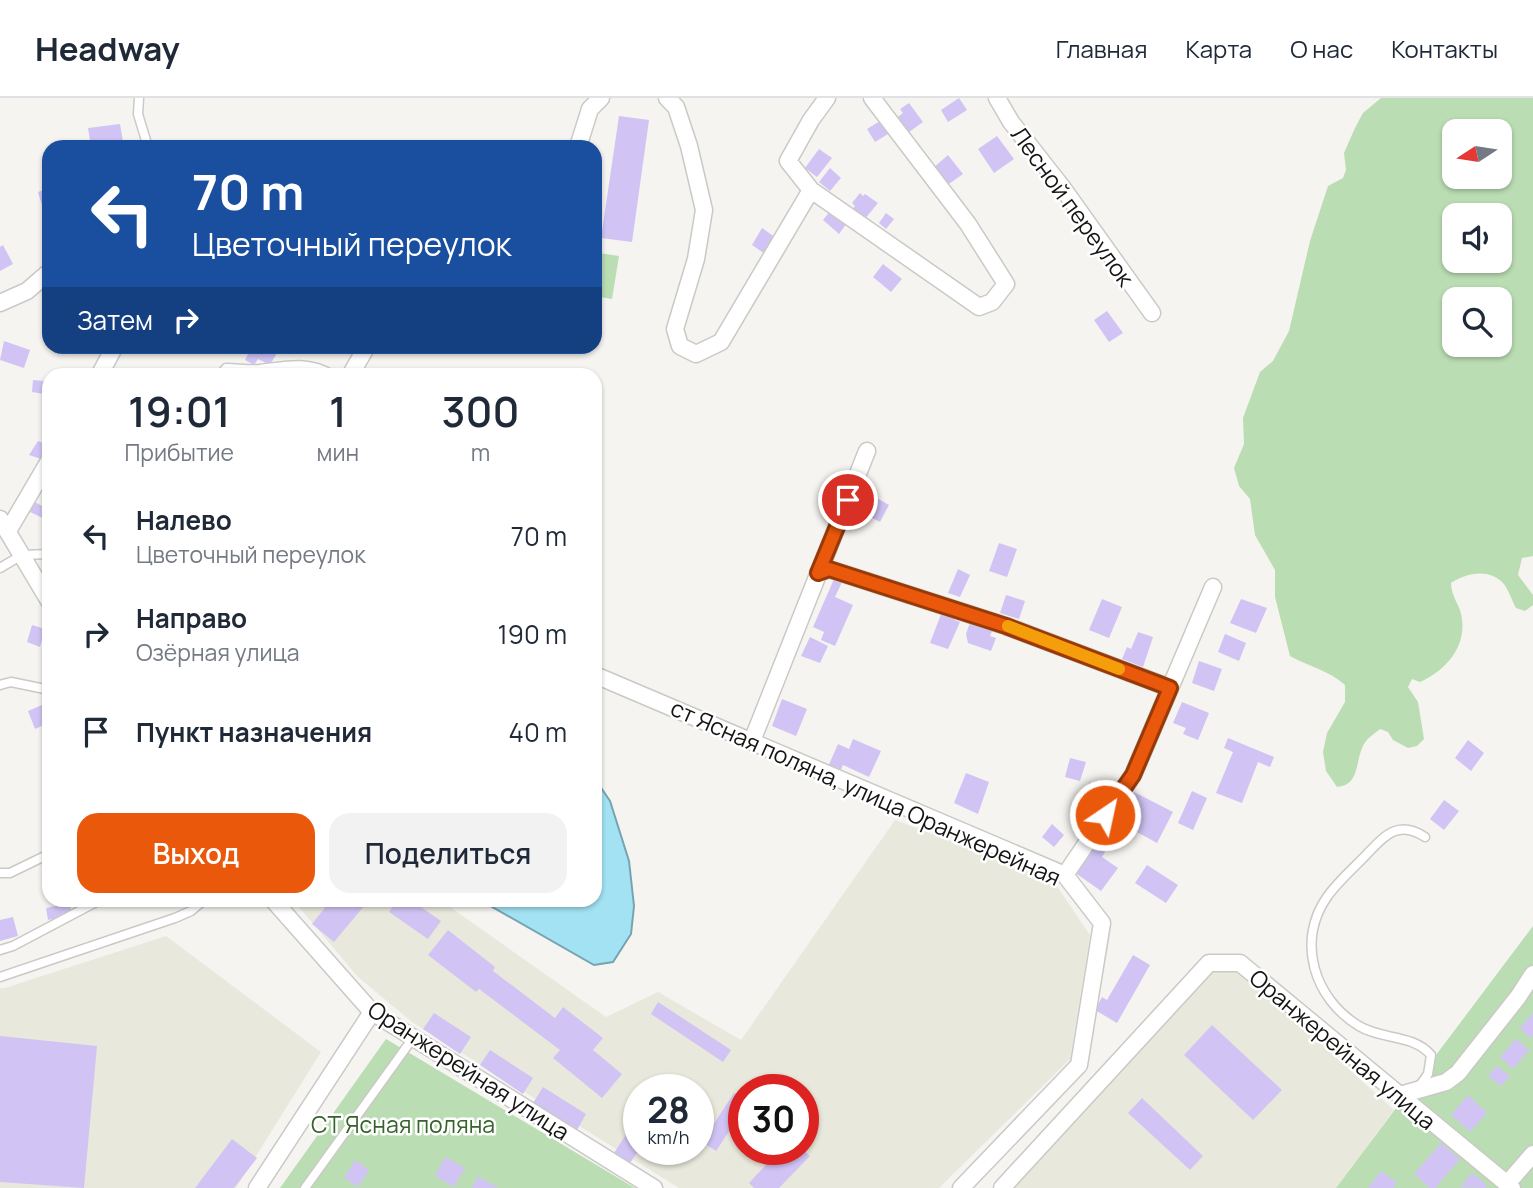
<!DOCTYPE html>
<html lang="ru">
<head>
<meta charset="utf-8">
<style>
	:root { --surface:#fff; --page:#f2f2f3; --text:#1f2937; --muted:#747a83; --line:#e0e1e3; --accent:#ea580c }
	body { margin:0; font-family:Manrope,sans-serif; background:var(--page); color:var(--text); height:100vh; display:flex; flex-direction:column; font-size:26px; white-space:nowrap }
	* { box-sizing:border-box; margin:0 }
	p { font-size:23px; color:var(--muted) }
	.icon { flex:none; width:38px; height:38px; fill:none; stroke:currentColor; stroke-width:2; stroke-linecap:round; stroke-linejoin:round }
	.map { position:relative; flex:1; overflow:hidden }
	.panel { position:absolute; left:42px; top:270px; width:560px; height:539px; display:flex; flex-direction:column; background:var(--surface); border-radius:21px; box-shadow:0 2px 5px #0004 }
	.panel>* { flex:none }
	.hud { position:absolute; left:42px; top:42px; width:560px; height:214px; border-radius:21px; box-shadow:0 2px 5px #0004; background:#1a4fa0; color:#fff; overflow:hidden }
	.needle { width:46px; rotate:258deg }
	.tools { position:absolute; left:1442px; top:21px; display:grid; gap:14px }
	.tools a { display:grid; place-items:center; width:70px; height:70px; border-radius:14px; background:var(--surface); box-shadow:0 2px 5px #0004; font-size:35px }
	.speed { position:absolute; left:623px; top:976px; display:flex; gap:14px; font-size:35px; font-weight:700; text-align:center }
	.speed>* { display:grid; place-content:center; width:91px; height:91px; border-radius:50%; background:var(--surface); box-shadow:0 2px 5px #0004; line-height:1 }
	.speed small { font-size:18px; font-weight:400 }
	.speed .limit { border:10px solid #d22; background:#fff; color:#111 }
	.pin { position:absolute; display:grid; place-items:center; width:60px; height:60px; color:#fff; margin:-30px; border:4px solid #fff; border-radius:50%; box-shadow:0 2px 7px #0007 }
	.me { position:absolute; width:77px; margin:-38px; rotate:34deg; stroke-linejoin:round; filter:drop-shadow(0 0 5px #0008) }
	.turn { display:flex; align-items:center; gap:24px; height:147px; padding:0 35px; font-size:32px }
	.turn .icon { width:91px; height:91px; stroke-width:2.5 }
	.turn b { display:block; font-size:49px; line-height:60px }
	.then { display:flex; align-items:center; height:66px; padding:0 35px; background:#0003; gap:14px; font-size:26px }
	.eta { display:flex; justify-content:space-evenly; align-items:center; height:119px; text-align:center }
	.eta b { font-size:42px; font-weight:600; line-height:49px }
	.cta { display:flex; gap:14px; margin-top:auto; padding:14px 35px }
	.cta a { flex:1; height:80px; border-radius:21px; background:var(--accent); color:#fff; font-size:28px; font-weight:600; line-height:80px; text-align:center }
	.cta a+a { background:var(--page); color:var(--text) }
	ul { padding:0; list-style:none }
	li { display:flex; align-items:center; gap:21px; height:98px; padding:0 35px }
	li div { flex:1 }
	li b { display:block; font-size:26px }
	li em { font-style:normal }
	header { display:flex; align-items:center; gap:42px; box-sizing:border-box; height:98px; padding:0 35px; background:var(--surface); border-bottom:2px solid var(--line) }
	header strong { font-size:33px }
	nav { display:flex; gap:38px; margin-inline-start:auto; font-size:24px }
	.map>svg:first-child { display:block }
</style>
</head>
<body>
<header>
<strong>Headway</strong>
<nav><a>Главная</a><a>Карта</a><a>О нас</a><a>Контакты</a></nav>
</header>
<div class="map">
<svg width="1533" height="1090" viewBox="0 0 1533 1090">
	<rect width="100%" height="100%" fill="#f5f4f0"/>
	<path fill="#e9e8dc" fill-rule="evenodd" d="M895,722L1052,781L1090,837L1070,961L939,1090H679L412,924L358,879L293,802H440L606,919L658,894L741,942ZM639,992H698V1052H639ZM744,992H803V1052H744Z
		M166,838L321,954L236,1090H0V890H5Z
		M1240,873L1394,1012L1336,1090H1012L1212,874Z"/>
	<path fill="#bbddb3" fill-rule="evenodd" d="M1381,0H1533V458L1522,460L1518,477L1533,497V507L1525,513L1516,510C1512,503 1509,492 1503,485C1489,470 1466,475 1451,485C1451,499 1461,508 1462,521C1466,550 1445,573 1420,584L1412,581L1408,589L1418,604L1424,641L1417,648L1408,650L1393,642L1388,634L1380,631C1374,636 1366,641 1363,648C1355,664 1360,687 1337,689L1326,673L1323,654L1327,635L1345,604V587C1329,572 1309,569 1290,558L1275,499V472L1255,437L1250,401L1239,388L1234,370L1244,346L1243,320L1260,274L1273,263L1289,233L1310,143L1328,88L1343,80L1346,72L1344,55L1355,30L1363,15ZM1454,33H1500V79H1454ZM1454,117H1500V163H1454ZM1454,201H1500V247H1454Z
		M599,155L619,158L612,201L595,198V179Z
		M1533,828V1090H1336Z
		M386,941L635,1090H280Z"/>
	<path fill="#a2e2f3" stroke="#77a4b0" stroke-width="2" d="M595,681L610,703L629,763L634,808L631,836L613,864L594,867L480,802H595Z"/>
	<path fill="#d1c4f4" d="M959,0L967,12L948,24L941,12Z
		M909,5L923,24L905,37L894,22L903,15L900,11Z
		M619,18L649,22L632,144L601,140Z
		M880,23L888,36L875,44L867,31Z
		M120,26L123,44L91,48L88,30Z
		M997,38L1014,61L994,75L978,51Z
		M819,51L832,60L817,79L805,70Z
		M948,57L963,76L946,88L933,70Z
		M830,70L841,80L830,93L819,84Z
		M49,90V116L45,117L38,94Z
		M860,95L863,98L865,96L878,105L864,122L852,112L855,108L852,105Z
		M831,112L847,125L839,136L823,122Z
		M886,115L894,121L886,131L879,125Z
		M762,130L779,142L768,158L752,147Z
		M3,147L13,166L0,173V149Z
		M883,166L902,181L891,194L873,179Z
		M1107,213L1123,235L1109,244L1094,222Z
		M4,243L30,252L24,270L0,262Z
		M252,248H271L278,253L270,267L258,261L254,267L245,262Z
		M33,282L45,283L44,296L32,294Z
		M38,343L49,347L47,363L29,357Z
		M866,394L889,407L880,424L857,412Z
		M35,404L49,412L47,422L30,414Z
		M999,445L1017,451L1007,479L989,473Z
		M958,471L970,477L960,499L948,495Z
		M834,481L842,484L835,499L853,507L835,548L821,542L824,534L813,529Z
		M1006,497L1025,503L1019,521L1000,515Z
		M1102,501L1122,509L1109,540L1089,532Z
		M1241,501L1267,510L1256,535L1230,525Z
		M943,511L957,516L954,522L960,524L948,551L930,545Z
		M972,519L994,528L990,538L996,540L991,553L968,545L966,536Z
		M32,527L45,531L40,549L27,544Z
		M1138,534L1153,539L1143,569L1122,561L1127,549L1131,551Z
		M1225,536L1246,545L1239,563L1218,554Z
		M810,539L828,548L820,565L801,558Z
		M1199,563L1222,571L1214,593L1192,585Z
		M782,601L807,611L796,638L772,628Z
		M1182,604L1209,615L1198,642L1183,636L1186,630L1173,625Z
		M42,607L49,625L35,631L28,613Z
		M1228,640L1274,659L1270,669L1258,664L1242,705L1216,695L1233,654L1224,650Z
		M853,641L881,653L869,679L843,667L839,676L827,671L838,646L849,651Z
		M1468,642L1484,655L1471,673L1455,660Z
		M1070,660L1086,664L1080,683L1065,679Z
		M966,675L989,684L978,716L954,705Z
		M1090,684L1110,696L1102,711L1094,706L1092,710L1085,706L1087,702L1081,699Z
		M1192,693L1207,700L1193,732L1178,725Z
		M1134,694L1173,714L1157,745L1124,727L1136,706L1129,703Z
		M1444,702L1459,713L1444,732L1430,721Z
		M1052,726L1064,737L1054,749L1042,739Z
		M1096,741L1108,749L1102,759L1118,770L1101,793L1074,774Z
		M1147,767L1178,787L1166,805L1135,785Z
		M331,802H369L334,844L312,826Z
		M397,802H411L441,823L428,841L389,814Z
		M70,805L72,817L48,822L46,810Z
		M13,819L18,838L0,843V822Z
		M448,832L495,869L493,873L555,920L563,909L603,940L593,952L622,976L602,1000L553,960L560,952L479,891L476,894L428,857Z
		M1133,857L1150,867L1117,925L1095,912L1102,899L1107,902Z
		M658,904L731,952L723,964L651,916Z
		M434,915L471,939L460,956L423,931Z
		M1533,915V936L1530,940L1520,930Z
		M1212,927L1282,992L1253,1022L1184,957Z
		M0,938L97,948L84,1090L0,1084Z
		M1516,941L1529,952L1513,971L1500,959Z
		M490,952L533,980L523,996L480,967Z
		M1497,968L1510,978L1501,988L1488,978Z
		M543,989L586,1016L577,1032L533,1005Z
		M734,995L744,1001V1011L716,1053L702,1044Z
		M1468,997L1487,1015L1470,1034L1451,1017Z
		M1142,1000L1203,1058L1190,1072L1128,1015Z
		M627,1035L639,1043V1052L630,1065L614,1055Z
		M232,1041L257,1060L234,1090H195Z
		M1441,1045L1460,1061L1435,1090H1430L1414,1076Z
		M780,1052H803L810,1058L779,1090H754L749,1085Z
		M445,1059L465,1070L454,1089L435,1078Z
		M355,1062L369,1072L358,1089L344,1080Z
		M1381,1073L1397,1085L1393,1090H1368Z
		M1472,1075L1487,1087L1485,1090L1460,1089Z
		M478,1078L498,1090H472Z"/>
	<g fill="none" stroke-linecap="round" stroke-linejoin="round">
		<g stroke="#cac9c5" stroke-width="11">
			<path id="service" d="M139,0L138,16L148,49
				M221,276L226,270C237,270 249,272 260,271C285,268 307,262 331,276
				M0,470L22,457L49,456
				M0,587L11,584L45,591L49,599
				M0,775H10L49,756
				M0,852L13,848L100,802
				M0,879L175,820L191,813L204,802
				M1418,990L1428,976L1431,957C1413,936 1382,942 1359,928C1314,901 1296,843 1327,799C1338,783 1354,770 1367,756C1386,736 1399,722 1425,739
				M305,1090L413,940"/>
		</g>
		<g stroke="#cac9c5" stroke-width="19">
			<path id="minor" d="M667,0L676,9L689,48L704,112L696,161L675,231L680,248L696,256L721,244L811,92L788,63L811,22L827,0
				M997,0L1011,24L1062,89L1152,215
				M578,49L590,11L601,0
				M811,92L979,209L992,204L1006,186L968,126L872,0
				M0,205L27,193L49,174
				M100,276L115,248
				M351,276L367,248
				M0,421L49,503
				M8,433L49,363
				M818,475L829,471L1006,528L1170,590
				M595,577L1065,777L1102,825L1079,967L961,1090
				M752,643L867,353
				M1065,777L1133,677L1213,489
				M273,802L372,914L654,1090
				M1400,997L1446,984L1458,975L1518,899L1533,876
				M1507,1086L1533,1056
				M257,1090L372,914
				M1002,1090L1209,865H1240L1512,1090"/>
		</g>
		<use href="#service" stroke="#fff" stroke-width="8"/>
		<use href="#minor" stroke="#fff" stroke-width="16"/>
	</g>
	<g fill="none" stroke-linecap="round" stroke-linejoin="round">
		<g stroke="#983908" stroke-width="18">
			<path id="route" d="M848,402L818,475L829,471L1006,528L1170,590L1133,677L1105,717"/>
		</g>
		<use href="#route" stroke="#ea580c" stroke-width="12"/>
		<path stroke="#f59e0b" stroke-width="12" d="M1008,528L1119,571"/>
	</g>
	<g text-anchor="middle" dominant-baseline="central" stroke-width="5" stroke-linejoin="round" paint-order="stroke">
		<g font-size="23" fill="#141413" stroke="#fff">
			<text transform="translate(1073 108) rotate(54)">Лесной переулок</text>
			<text transform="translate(866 694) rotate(24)">ст Ясная поляна, улица Оранжерейная</text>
			<text transform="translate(1343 951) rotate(40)">Оранжерейная улица</text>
			<text transform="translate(469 972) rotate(33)">Оранжерейная улица</text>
		</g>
		<g font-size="23" fill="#36622b" stroke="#fff">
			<text x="403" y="1026">СТ Ясная поляна</text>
		</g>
	</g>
</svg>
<div class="tools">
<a><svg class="needle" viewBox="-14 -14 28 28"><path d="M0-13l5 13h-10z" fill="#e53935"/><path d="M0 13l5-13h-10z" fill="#747a83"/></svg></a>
<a><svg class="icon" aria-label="sound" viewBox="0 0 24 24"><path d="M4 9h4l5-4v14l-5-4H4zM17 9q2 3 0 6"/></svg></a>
<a><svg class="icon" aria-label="search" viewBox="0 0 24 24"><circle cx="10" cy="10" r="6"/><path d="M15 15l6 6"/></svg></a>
</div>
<div class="speed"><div>28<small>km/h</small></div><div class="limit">30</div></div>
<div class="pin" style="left:848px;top:402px;background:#d93025"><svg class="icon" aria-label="arrive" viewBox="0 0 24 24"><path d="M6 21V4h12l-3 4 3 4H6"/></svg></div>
<svg class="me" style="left:1105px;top:717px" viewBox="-20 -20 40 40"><circle r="17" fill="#ea580c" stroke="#fff" stroke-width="3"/><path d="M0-11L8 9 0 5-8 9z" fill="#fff"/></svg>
<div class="hud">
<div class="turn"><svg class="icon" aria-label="left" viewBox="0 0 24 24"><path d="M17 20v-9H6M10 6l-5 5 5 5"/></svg><div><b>70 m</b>Цветочный переулок</div></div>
<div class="then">Затем<svg class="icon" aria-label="right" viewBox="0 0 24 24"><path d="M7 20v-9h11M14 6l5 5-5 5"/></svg></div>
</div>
<section class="panel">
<div class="eta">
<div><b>19:01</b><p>Прибытие</p></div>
<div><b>1</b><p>мин</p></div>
<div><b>300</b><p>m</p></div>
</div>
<ul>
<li><svg class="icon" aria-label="left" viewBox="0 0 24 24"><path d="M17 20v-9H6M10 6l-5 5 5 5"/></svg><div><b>Налево</b><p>Цветочный переулок</p></div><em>70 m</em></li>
<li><svg class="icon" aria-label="right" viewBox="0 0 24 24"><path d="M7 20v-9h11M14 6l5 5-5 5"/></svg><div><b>Направо</b><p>Озёрная улица</p></div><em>190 m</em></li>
<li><svg class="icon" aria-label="arrive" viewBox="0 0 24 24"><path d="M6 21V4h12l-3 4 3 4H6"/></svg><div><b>Пункт назначения</b></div><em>40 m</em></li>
</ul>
<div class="cta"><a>Выход</a><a>Поделиться</a></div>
</section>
</div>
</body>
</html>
